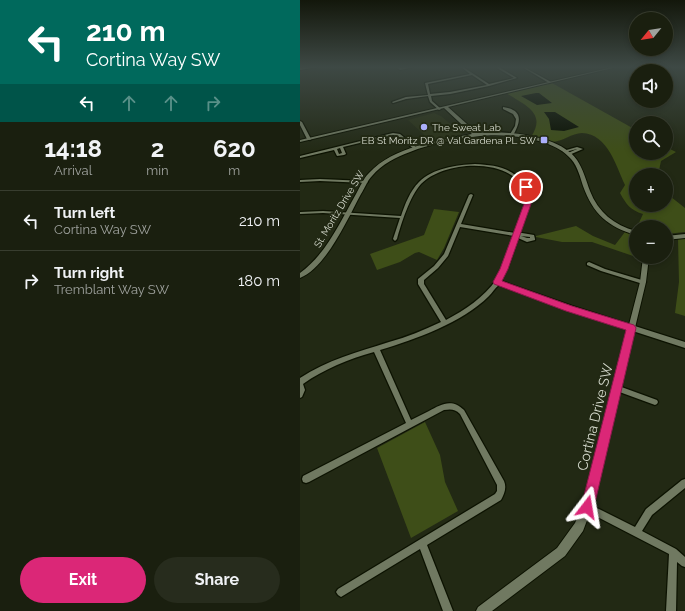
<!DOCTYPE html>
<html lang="en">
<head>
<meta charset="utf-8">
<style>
	:root { --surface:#1a1f0f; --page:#272c1d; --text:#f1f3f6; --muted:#9fa29e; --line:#383d2f; --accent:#db2777 }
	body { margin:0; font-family:Raleway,sans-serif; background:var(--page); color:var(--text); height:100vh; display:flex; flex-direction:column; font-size:15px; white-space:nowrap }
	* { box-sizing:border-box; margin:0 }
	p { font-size:13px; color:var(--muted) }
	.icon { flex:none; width:22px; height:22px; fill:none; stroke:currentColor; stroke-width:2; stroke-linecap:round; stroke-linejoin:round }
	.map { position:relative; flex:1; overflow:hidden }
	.details { display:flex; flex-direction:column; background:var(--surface); width:300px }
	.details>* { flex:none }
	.banner { background:#00695c; color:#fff; overflow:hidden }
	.needle { width:26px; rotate:240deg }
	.buttons { position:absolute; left:329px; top:12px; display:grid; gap:8px }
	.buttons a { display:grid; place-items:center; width:44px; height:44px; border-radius:50%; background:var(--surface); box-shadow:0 2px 6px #0003,0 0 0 1px var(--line); font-size:20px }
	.pin { position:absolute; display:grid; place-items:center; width:34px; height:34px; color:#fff; margin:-17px; border:2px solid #fff; border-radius:50%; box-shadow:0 1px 4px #0007 }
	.me { position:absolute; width:44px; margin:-22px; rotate:14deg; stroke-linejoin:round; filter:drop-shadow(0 0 3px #0008) }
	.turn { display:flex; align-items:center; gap:14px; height:84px; padding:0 20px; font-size:18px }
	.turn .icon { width:52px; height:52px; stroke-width:2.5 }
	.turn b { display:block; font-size:28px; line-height:34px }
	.lanes { display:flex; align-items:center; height:38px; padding:0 20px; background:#0003; justify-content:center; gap:20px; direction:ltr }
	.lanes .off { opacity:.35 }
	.eta { display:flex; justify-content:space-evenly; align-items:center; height:68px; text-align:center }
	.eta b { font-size:24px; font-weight:700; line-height:28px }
	.primary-button { display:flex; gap:8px; margin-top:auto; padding:8px 20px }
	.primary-button a { flex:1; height:46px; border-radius:24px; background:var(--accent); color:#fff; font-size:16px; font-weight:700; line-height:46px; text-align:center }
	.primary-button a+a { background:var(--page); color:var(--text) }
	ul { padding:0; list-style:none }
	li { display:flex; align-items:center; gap:12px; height:60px; padding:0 20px; border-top:1px solid var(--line) }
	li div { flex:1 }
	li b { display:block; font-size:15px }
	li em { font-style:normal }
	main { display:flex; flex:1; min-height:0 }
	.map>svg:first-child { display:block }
</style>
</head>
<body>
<main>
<section class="details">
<div class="banner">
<div class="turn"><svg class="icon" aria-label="left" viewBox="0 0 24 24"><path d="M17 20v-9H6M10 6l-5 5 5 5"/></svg><div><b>210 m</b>Cortina Way SW</div></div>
<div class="lanes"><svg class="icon" aria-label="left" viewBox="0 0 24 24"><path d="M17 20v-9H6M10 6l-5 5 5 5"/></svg><svg class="icon off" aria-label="ahead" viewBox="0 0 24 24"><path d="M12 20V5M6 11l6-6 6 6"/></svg><svg class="icon off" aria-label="ahead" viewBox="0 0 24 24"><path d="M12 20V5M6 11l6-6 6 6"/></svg><svg class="icon off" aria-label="right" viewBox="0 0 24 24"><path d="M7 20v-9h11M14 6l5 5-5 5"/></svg></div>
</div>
<div class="eta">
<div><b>14:18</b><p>Arrival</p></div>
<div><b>2</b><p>min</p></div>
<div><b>620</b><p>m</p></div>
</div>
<ul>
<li><svg class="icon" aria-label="left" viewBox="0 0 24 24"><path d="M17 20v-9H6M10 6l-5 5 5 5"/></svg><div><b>Turn left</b><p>Cortina Way SW</p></div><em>210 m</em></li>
<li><svg class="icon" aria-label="right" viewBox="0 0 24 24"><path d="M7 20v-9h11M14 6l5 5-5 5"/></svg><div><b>Turn right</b><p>Tremblant Way SW</p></div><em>180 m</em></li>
</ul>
<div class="primary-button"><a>Exit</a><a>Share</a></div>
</section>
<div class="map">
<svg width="385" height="611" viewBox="0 0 385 611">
	<rect width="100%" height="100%" fill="#222914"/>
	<path fill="#2a3217" d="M134,113L141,116L162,134L131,141L108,120Z"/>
	<path fill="#3e4e18" d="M252,83L336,130V153H366V147L376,152L361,161L358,175H336V205H366V193L385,208V232L366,234V227H337L343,214C330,210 326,204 320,193L325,185C316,166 308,134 282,133C272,133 262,142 252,142C245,142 237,138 231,137C247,113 225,105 206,93Z
		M134,209L159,212L144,248L137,260L119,252L115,253L100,262L77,270L70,254L124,235Z
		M276,226L293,236L315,245L325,232L336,236V257L339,258L292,242H262L236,237V236Z
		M385,238V316L375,313L379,282L378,239Z
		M125,422L140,455L145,482L158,511L111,538L77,448Z"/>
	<path fill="#080f00" d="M236,93H239L252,103L237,105L221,96Z
		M244,112H255L279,127L264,131L251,130L249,119Z"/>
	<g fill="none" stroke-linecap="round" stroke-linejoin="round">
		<g stroke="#0c1201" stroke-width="2.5">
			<path id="minor" d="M13,67H17L0,70V68Z
				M96,67H98L100,68L110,67H113L100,70Z
				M161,67H163L189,84L214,78L197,68V67H199L217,78L189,86L150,94L131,96L132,101L141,109L139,110L130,102L128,96L106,99L93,103L92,102L106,97L128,95L125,83L170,74ZM172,75L187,85L150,92L130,94L128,84Z
				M222,67H224L251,82L249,83Z
				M203,107C224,110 221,122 212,137L209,136L215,126L216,119L213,114L203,109Z
				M0,121L2,122L11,139L10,140L7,139L0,125Z
				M93,133L100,134L117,148L114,149L98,136L93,135L43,147L46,154L44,155L37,156L34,150L0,158V156ZM40,148L42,153L39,154L37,149Z
				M277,147L283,149L269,155L267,154L268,153L277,149L265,152L263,151Z
				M175,164C194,165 211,167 223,183C229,189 231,195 229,203C228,213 223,223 219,233H222L234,235L235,239V240L227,242L218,238L209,264L201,281L272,306L385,342V348L268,310L199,285C195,288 192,293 189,296C162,323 116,339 80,350L111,420C117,417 123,414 129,411C141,404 152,398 164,410L204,481C207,488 204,494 201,500L127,545L153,611H143L120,549L41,597L38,595L36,592L38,589L195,494L197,491V485L160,414C155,409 151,409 144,410L9,482L6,483L3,482L2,479L3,476L106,423L74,352C49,359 24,369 3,384L5,390L2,397L0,398V378C27,360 58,352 89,342C107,337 124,330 141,322L118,284V279L134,266L144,254L169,195L171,194L173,195L161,224L215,233C219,221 228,206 225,193C224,188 222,186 219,182C199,158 142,162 121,184C110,196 101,224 97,239L95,241L93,239L100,218L23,213L0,214V212L23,211L101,216C105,204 110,191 119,182C133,168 156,165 175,164ZM160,227L214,236C209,250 205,267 196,280C184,297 165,310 146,320L124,284V280L138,268L148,256ZM221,236L230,237V238H227Z
				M20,179L66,181L68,182L66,183L20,181L0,182V180Z
				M289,262L305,269L345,281L346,282L343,284L301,271L287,265V263Z
				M316,385L357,400L358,402L357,404L355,405L314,390L313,388L314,386Z
				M385,479V488L352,515L342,531L376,549L385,557V567L382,566L377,562L376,611H366L369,554L284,510L283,507L284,504L287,503L335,527L346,509L382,480Z"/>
		</g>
		<g stroke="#0c1201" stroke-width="2">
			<path id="tertiary" d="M313,67H317L148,107L177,133C204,130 260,135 277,160C283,169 286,180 290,191C298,212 314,225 336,231V235C308,227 293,214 283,186C280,177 278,167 271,159C254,138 206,133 180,136C160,138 129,144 110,152C96,157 82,164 72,176C67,181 65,188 61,194C48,218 26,268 0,278V273C27,253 40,222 56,194C60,187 63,179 69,173C94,146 138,141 172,134L144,108L0,142V140Z
				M385,234V238L366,240V236Z
				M343,257H349L346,282L292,507L283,531L265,556L192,611H176L178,607L257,548L275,523L282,507L340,282Z"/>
		</g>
		<use href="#minor" fill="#707961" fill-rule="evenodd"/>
		<use href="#tertiary" fill="#707961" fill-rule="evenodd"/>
	</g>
	<linearGradient id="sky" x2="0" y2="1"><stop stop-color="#13170b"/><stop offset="0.44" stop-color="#3e4945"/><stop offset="1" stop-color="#3e4945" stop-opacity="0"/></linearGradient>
	<rect width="385" height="152" fill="url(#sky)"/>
	<path fill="#db2777" stroke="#8e194d" d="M223,185L229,187L232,196L231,204L208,269L202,281L272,306L334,325L336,328L294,507L292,512L287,514L283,512L281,507L326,330L266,311L194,284L193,282L200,269L224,204L225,196L222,187Z"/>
	<g fill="#abaffb" stroke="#222914" stroke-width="1.5">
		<circle cx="124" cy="127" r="4"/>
		<rect x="240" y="136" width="8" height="8" rx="2"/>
	</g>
	<g text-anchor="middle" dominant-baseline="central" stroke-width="4" stroke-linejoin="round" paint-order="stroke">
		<g font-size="10" fill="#d6dbce" stroke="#222914" text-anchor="start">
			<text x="132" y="127">The Sweat Lab</text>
			<text x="236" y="140" text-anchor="end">EB St Moritz DR @ Val Gardena PL SW</text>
		</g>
		<g font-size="10" fill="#d6dbce" stroke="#222914">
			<text transform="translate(39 209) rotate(-59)">St. Moritz Drive SW</text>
		</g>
		<g font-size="14" fill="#d6dbce" stroke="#222914">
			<text transform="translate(295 417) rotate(-76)">Cortina Drive SW</text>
		</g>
	</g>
</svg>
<div class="buttons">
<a><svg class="needle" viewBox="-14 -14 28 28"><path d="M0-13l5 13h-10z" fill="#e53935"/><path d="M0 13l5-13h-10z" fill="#9fa29e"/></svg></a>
<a><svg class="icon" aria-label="sound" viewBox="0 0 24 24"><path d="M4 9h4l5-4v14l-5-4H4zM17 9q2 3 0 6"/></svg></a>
<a><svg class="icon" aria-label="search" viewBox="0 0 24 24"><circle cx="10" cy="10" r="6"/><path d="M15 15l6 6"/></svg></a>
<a>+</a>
<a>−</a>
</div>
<div class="pin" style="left:226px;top:187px;background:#d93025"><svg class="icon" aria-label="arrive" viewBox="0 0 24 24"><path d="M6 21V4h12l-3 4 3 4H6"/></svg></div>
<svg class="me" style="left:287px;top:507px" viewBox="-20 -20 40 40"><path d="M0-17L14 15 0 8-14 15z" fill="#db2777" stroke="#fff" stroke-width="4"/></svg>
</div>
</main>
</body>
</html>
